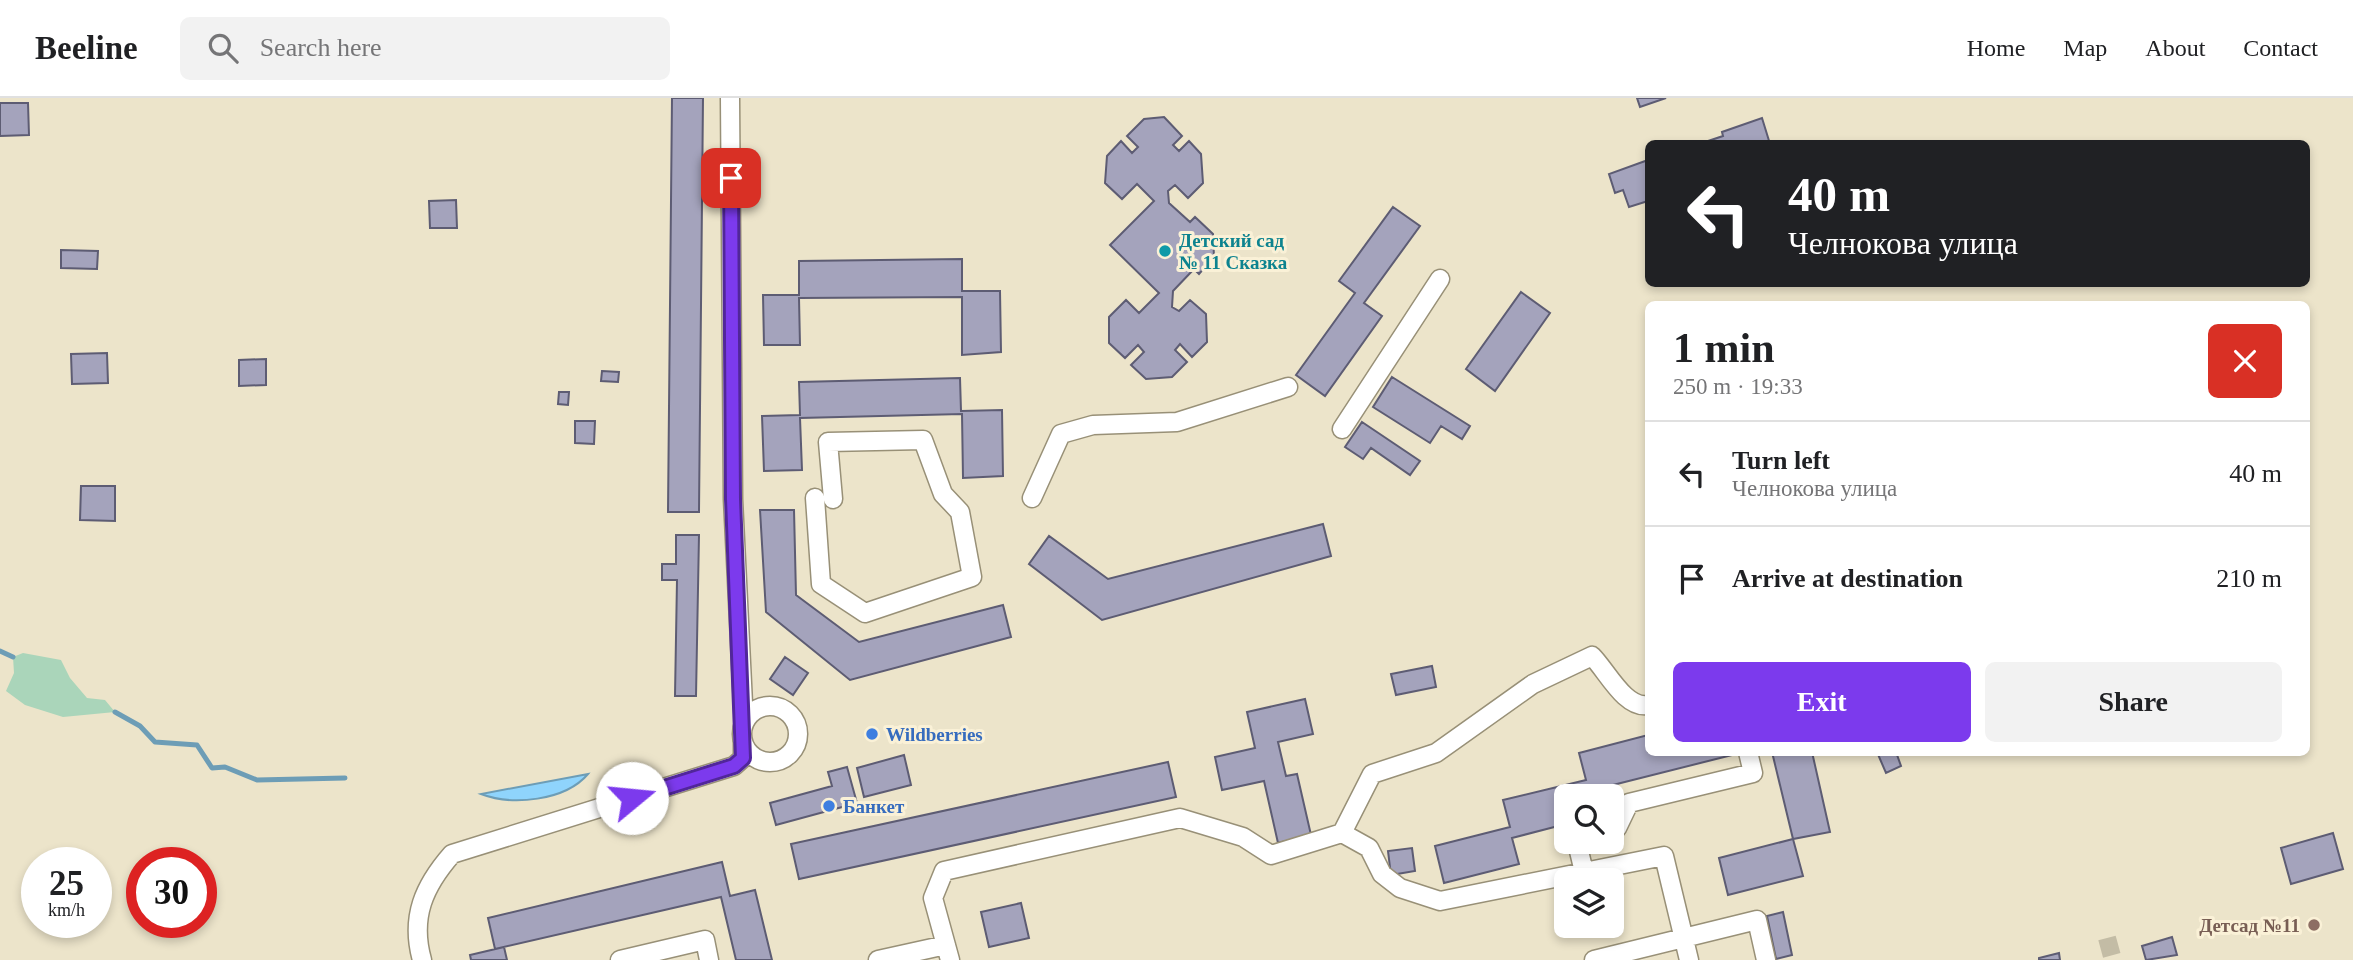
<!DOCTYPE html>
<html lang="en">
<head>
<meta charset="utf-8">
<style>
	:root { --surface:#fff; --page:#f2f2f2; --text:#202124; --muted:#757577; --line:#e0e0e0; --accent:#7c3aed }
	body { margin:0; font-family:Georgia,serif; background:var(--page); color:var(--text); height:100vh; display:flex; flex-direction:column; font-size:26px; white-space:nowrap }
	* { box-sizing:border-box; margin:0 }
	p { font-size:23px; color:var(--muted) }
	.icon { flex:none; width:38px; height:38px; fill:none; stroke:currentColor; stroke-width:2; stroke-linecap:round; stroke-linejoin:round }
	.map { position:relative; flex:1; overflow:hidden }
	.panel { position:absolute; left:1645px; top:203px; width:665px; height:455px; display:flex; flex-direction:column; background:var(--surface); border-radius:10px; box-shadow:0 4px 10px #0003 }
	.panel>* { flex:none }
	.banner { position:absolute; left:1645px; top:42px; width:665px; height:147px; border-radius:10px; box-shadow:0 4px 10px #0003; background:#202124; color:#fff; overflow:hidden }
	.fabs { position:absolute; left:1554px; top:686px; display:grid; gap:14px }
	.fabs a { display:grid; place-items:center; width:70px; height:70px; border-radius:10px; background:var(--surface); box-shadow:0 4px 10px #0003; font-size:35px }
	.speed { position:absolute; left:21px; top:749px; display:flex; gap:14px; font-size:35px; font-weight:700; text-align:center }
	.speed>* { display:grid; place-content:center; width:91px; height:91px; border-radius:50%; background:var(--surface); box-shadow:0 4px 10px #0003; line-height:1 }
	.speed small { font-size:18px; font-weight:400 }
	.speed .limit { border:10px solid #d22; background:#fff; color:#111 }
	.pin { position:absolute; display:grid; place-items:center; width:60px; height:60px; color:#fff; margin:-30px; border-radius:14px; box-shadow:0 4px 10px #0006 }
	.me { position:absolute; width:77px; margin:-38px; rotate:73deg; stroke-linejoin:round; filter:drop-shadow(0 0 5px #0008) }
	.turn { display:flex; align-items:center; gap:24px; height:147px; padding:0 28px; font-size:32px }
	.turn .icon { width:91px; height:91px; stroke-width:2.5 }
	.turn b { display:block; font-size:49px; line-height:60px }
	.round { display:grid; place-items:center; flex:none; width:74px; height:74px; border-radius:10px; background:var(--page) }
	.overview { display:flex; align-items:center; justify-content:space-between; height:119px; padding:0 28px }
	h1 { font-size:42px; font-weight:800; line-height:52px }
	.action { display:flex; gap:14px; margin-top:auto; padding:14px 28px }
	.action a { flex:1; height:80px; border-radius:10px; background:var(--accent); color:#fff; font-size:28px; font-weight:800; line-height:80px; text-align:center }
	.action a+a { background:var(--page); color:var(--text) }
	ul { padding:0; list-style:none }
	li { display:flex; align-items:center; gap:21px; height:105px; padding:0 28px; border-top:2px solid var(--line) }
	li div { flex:1 }
	li b { display:block; font-size:26px }
	li em { font-style:normal }
	header { display:flex; align-items:center; gap:42px; box-sizing:border-box; height:98px; padding:0 35px; background:var(--surface); border-bottom:2px solid var(--line) }
	header strong { font-size:33px }
	nav { display:flex; gap:38px; margin-inline-start:auto; font-size:24px }
	.search { width:490px; height:63px; background:var(--page); display:flex; align-items:center; gap:18px; box-sizing:border-box; padding:0 24px; border-radius:10px; color:var(--muted); font-size:26px }
	.map>svg:first-child { display:block }
</style>
</head>
<body>
<header>
<strong>Beeline</strong>
<div class="search"><svg class="icon" aria-label="search" viewBox="0 0 24 24"><circle cx="10" cy="10" r="6"/><path d="M15 15l6 6"/></svg>Search here</div>
<nav><a>Home</a><a>Map</a><a>About</a><a>Contact</a></nav>
</header>
<div class="map">
<svg width="2353" height="862" viewBox="0 0 2353 862">
	<rect width="100%" height="100%" fill="#ece4ca"/>
	<path fill="#aad5ba" d="M23,555L61,562L70,580L87,600L105,602L115,614L63,619L25,607L6,593L14,575L13,559Z"/>
	<path fill="#8fd4fc" stroke="#6d9db6" stroke-width="2" d="M588,676C565,703 512,708 481,696Z"/>
	<g fill="none" stroke-linecap="round" stroke-linejoin="round">
		<path stroke="#6d9db6" stroke-width="5" d="M0,553L13,559
			M115,614L140,628L155,644L197,647L212,670L225,669L257,682L345,680"/>
	</g>
	<path fill="#a4a3bc" stroke="#5d5c73" stroke-width="2" d="M672,0H703L699,414H668Z
		M1637,0H1666L1640,9Z
		M0,5H28L29,37L0,38Z
		M1164,19L1182,38L1173,47L1179,53L1189,43L1201,56L1203,85L1188,100L1175,87L1168,93L1169,105L1190,124L1195,119L1213,136L1214,159L1199,176L1194,171L1173,193L1172,209L1179,213L1190,202L1206,216L1207,244L1192,259L1180,246L1175,252L1187,264L1172,279L1146,281L1131,267L1144,254L1138,247L1125,260L1109,245V219L1126,202L1139,215L1159,195L1110,147L1154,103L1137,86L1122,101L1105,85L1107,58L1121,43L1132,55L1138,49L1127,38L1144,21Z
		M1762,20L1770,46H1699L1723,38L1722,34Z
		M1648,62V103L1629,109L1623,92L1615,95L1609,76Z
		M456,102L457,130H430L429,103Z
		M1393,109L1420,128L1364,205L1382,218L1325,298L1296,277L1355,195L1339,183Z
		M61,152L98,153L97,171L61,170Z
		M962,161V193H1000L1001,254L962,257V199L799,200L800,247H764L763,197H799V163Z
		M1521,194L1550,215L1495,293L1466,271Z
		M107,255L108,285L72,286L71,256Z
		M266,261V287L239,288V262Z
		M602,273L619,274L618,284L601,283Z
		M1392,279L1470,328L1462,341L1441,328L1430,345L1373,309Z
		M960,280L961,313L1002,312L1003,378L963,380L962,316L800,320L802,372L764,373L762,318L800,317L799,284Z
		M559,294H569L568,307L558,306Z
		M575,323H595L594,346L575,345Z
		M1362,324L1420,363L1410,377L1371,350L1363,361L1345,349Z
		M81,388H115V423L80,422Z
		M760,412H794L796,497L859,544L1003,507L1011,539L850,582L766,514Z
		M1323,426L1331,458L1102,522L1029,466L1049,438L1108,481Z
		M676,437H699L696,598H675L677,482H662V466H676Z
		M785,559L808,575L793,597L770,581Z
		M1432,568L1436,589L1396,597L1391,576Z
		M1305,601L1313,636L1278,644L1286,678L1297,676L1311,737L1278,745L1264,683L1222,692L1215,659L1255,650L1247,614Z
		M1648,637V654L1736,656L1597,691L1599,698H1566V726L1512,740L1519,766L1444,785L1435,748L1510,729L1503,702L1586,682L1579,655Z
		M1772,654H1812L1830,734L1793,741Z
		M1877,654H1896L1901,668L1886,675Z
		M904,657L911,687L864,699L857,670Z
		M1168,664L1176,699L799,781L791,746Z
		M847,669L857,705L776,727L770,705L832,688L828,674Z
		M2333,735L2343,771L2291,786L2281,750Z
		M1793,741L1803,778L1728,797L1719,760Z
		M1412,750L1415,773L1391,777L1388,753Z
		M722,764L730,798L755,792L772,862H736L721,799L495,851L488,820Z
		M1021,805L1029,840L989,849L981,814Z
		M1783,814L1792,857L1776,861L1767,818Z
		M2172,839L2177,857L2146,862L2142,848Z
		M504,849L507,862H471L470,857Z
		M2059,855L2060,862H2039V860Z"/>
	<g fill="none" stroke-linecap="round" stroke-linejoin="round">
		<path stroke="#c3bca5" stroke-width="18" stroke-dasharray="18 9" stroke-linecap="butt" d="M2107,840L2113,862"/>
		<g stroke="#989077" stroke-width="21">
			<path id="minor" d="M730,0L733,401L744,626
				M1342,331L1440,181
				M815,400L821,486L865,515L972,479L960,414L943,396L923,342L828,344L833,401
				M1032,400L1061,336L1093,327L1177,324L1288,289
				M742 636a28 28 0 1 1 56 0a28 28 0 1 1-56 0Z
				M1612,732L1617,730L1629,705L1753,675L1748,654
				M1342,735L1369,750L1382,776L1400,790L1440,803L1664,758L1689,862
				M1584,774L1578,749L1588,744
				M422,862C410,819 424,788 452,756L734,668L743,660V645
				M620,862L705,842L709,862
				M878,862L946,847
				M950,862L933,800L944,773L1180,720L1243,739L1271,757L1342,735L1372,676L1436,655L1533,586L1592,558C1607,573 1625,611 1648,607
				M1594,862L1757,822L1766,862"/>
		</g>
		<use href="#minor" stroke="#fff" stroke-width="18"/>
	</g>
	<g fill="none" stroke-linecap="round" stroke-linejoin="round">
		<g stroke="#51269a" stroke-width="18">
			<path id="route" d="M632,700L734,668L743,660L733,401L731,80"/>
		</g>
		<use href="#route" stroke="#7c3aed" stroke-width="12"/>
	</g>
	<circle fill="#0f9aa8" stroke="#faf1d7" stroke-width="2.5" cx="1165" cy="153" r="7"/>
	<g fill="#3f7fe0" stroke="#faf1d7" stroke-width="2.5">
		<circle cx="872" cy="636" r="7"/>
		<circle cx="829" cy="708" r="7"/>
	</g>
	<circle fill="#8d6e63" stroke="#faf1d7" stroke-width="2.5" cx="2314" cy="827" r="7"/>
	<g text-anchor="middle" dominant-baseline="central" stroke-width="6" stroke-linejoin="round" paint-order="stroke">
		<g font-size="19" font-weight="bold" fill="#0d838f" stroke="#faf1d7" text-anchor="start">
			<text x="1179" y="142">Детский сад<tspan x="1179" dy="22">№ 11 Сказка</tspan></text>
		</g>
		<g font-size="19" font-weight="bold" fill="#366cbe" stroke="#faf1d7" text-anchor="start">
			<text x="886" y="636">Wildberries</text>
			<text x="843" y="708">Банкет</text>
		</g>
		<g font-size="19" font-weight="bold" fill="#785e54" stroke="#faf1d7" text-anchor="end">
			<text x="2300" y="827">Детсад №11</text>
		</g>
	</g>
</svg>
<div class="fabs">
<a><svg class="icon" aria-label="search" viewBox="0 0 24 24"><circle cx="10" cy="10" r="6"/><path d="M15 15l6 6"/></svg></a>
<a><svg class="icon" aria-label="layers" viewBox="0 0 24 24"><path d="M12 4l9 5-9 5-9-5zM3 14l9 5 9-5"/></svg></a>
</div>
<div class="speed"><div>25<small>km/h</small></div><div class="limit">30</div></div>
<div class="pin" style="left:731px;top:80px;background:#d93025"><svg class="icon" aria-label="arrive" viewBox="0 0 24 24"><path d="M6 21V4h12l-3 4 3 4H6"/></svg></div>
<svg class="me" style="left:632px;top:700px" viewBox="-20 -20 40 40"><circle r="19" fill="#fff"/><path d="M0-13L10 11 0 6-10 11z" fill="#7c3aed"/></svg>
<div class="banner">
<div class="turn"><svg class="icon" aria-label="left" viewBox="0 0 24 24"><path d="M17 20v-9H6M10 6l-5 5 5 5"/></svg><div><b>40 m</b>Челнокова улица</div></div>
</div>
<section class="panel">
<div class="overview"><div><h1>1 min</h1><p>250 m · 19:33</p></div><a class="round" style="background:#d93025;color:#fff"><svg class="icon" aria-label="close" viewBox="0 0 24 24"><path d="M6 6l12 12M18 6L6 18"/></svg></a></div>
<ul>
<li><svg class="icon" aria-label="left" viewBox="0 0 24 24"><path d="M17 20v-9H6M10 6l-5 5 5 5"/></svg><div><b>Turn left</b><p>Челнокова улица</p></div><em>40 m</em></li>
<li><svg class="icon" aria-label="arrive" viewBox="0 0 24 24"><path d="M6 21V4h12l-3 4 3 4H6"/></svg><div><b>Arrive at destination</b></div><em>210 m</em></li>
</ul>
<div class="action"><a>Exit</a><a>Share</a></div>
</section>
</div>
</body>
</html>
